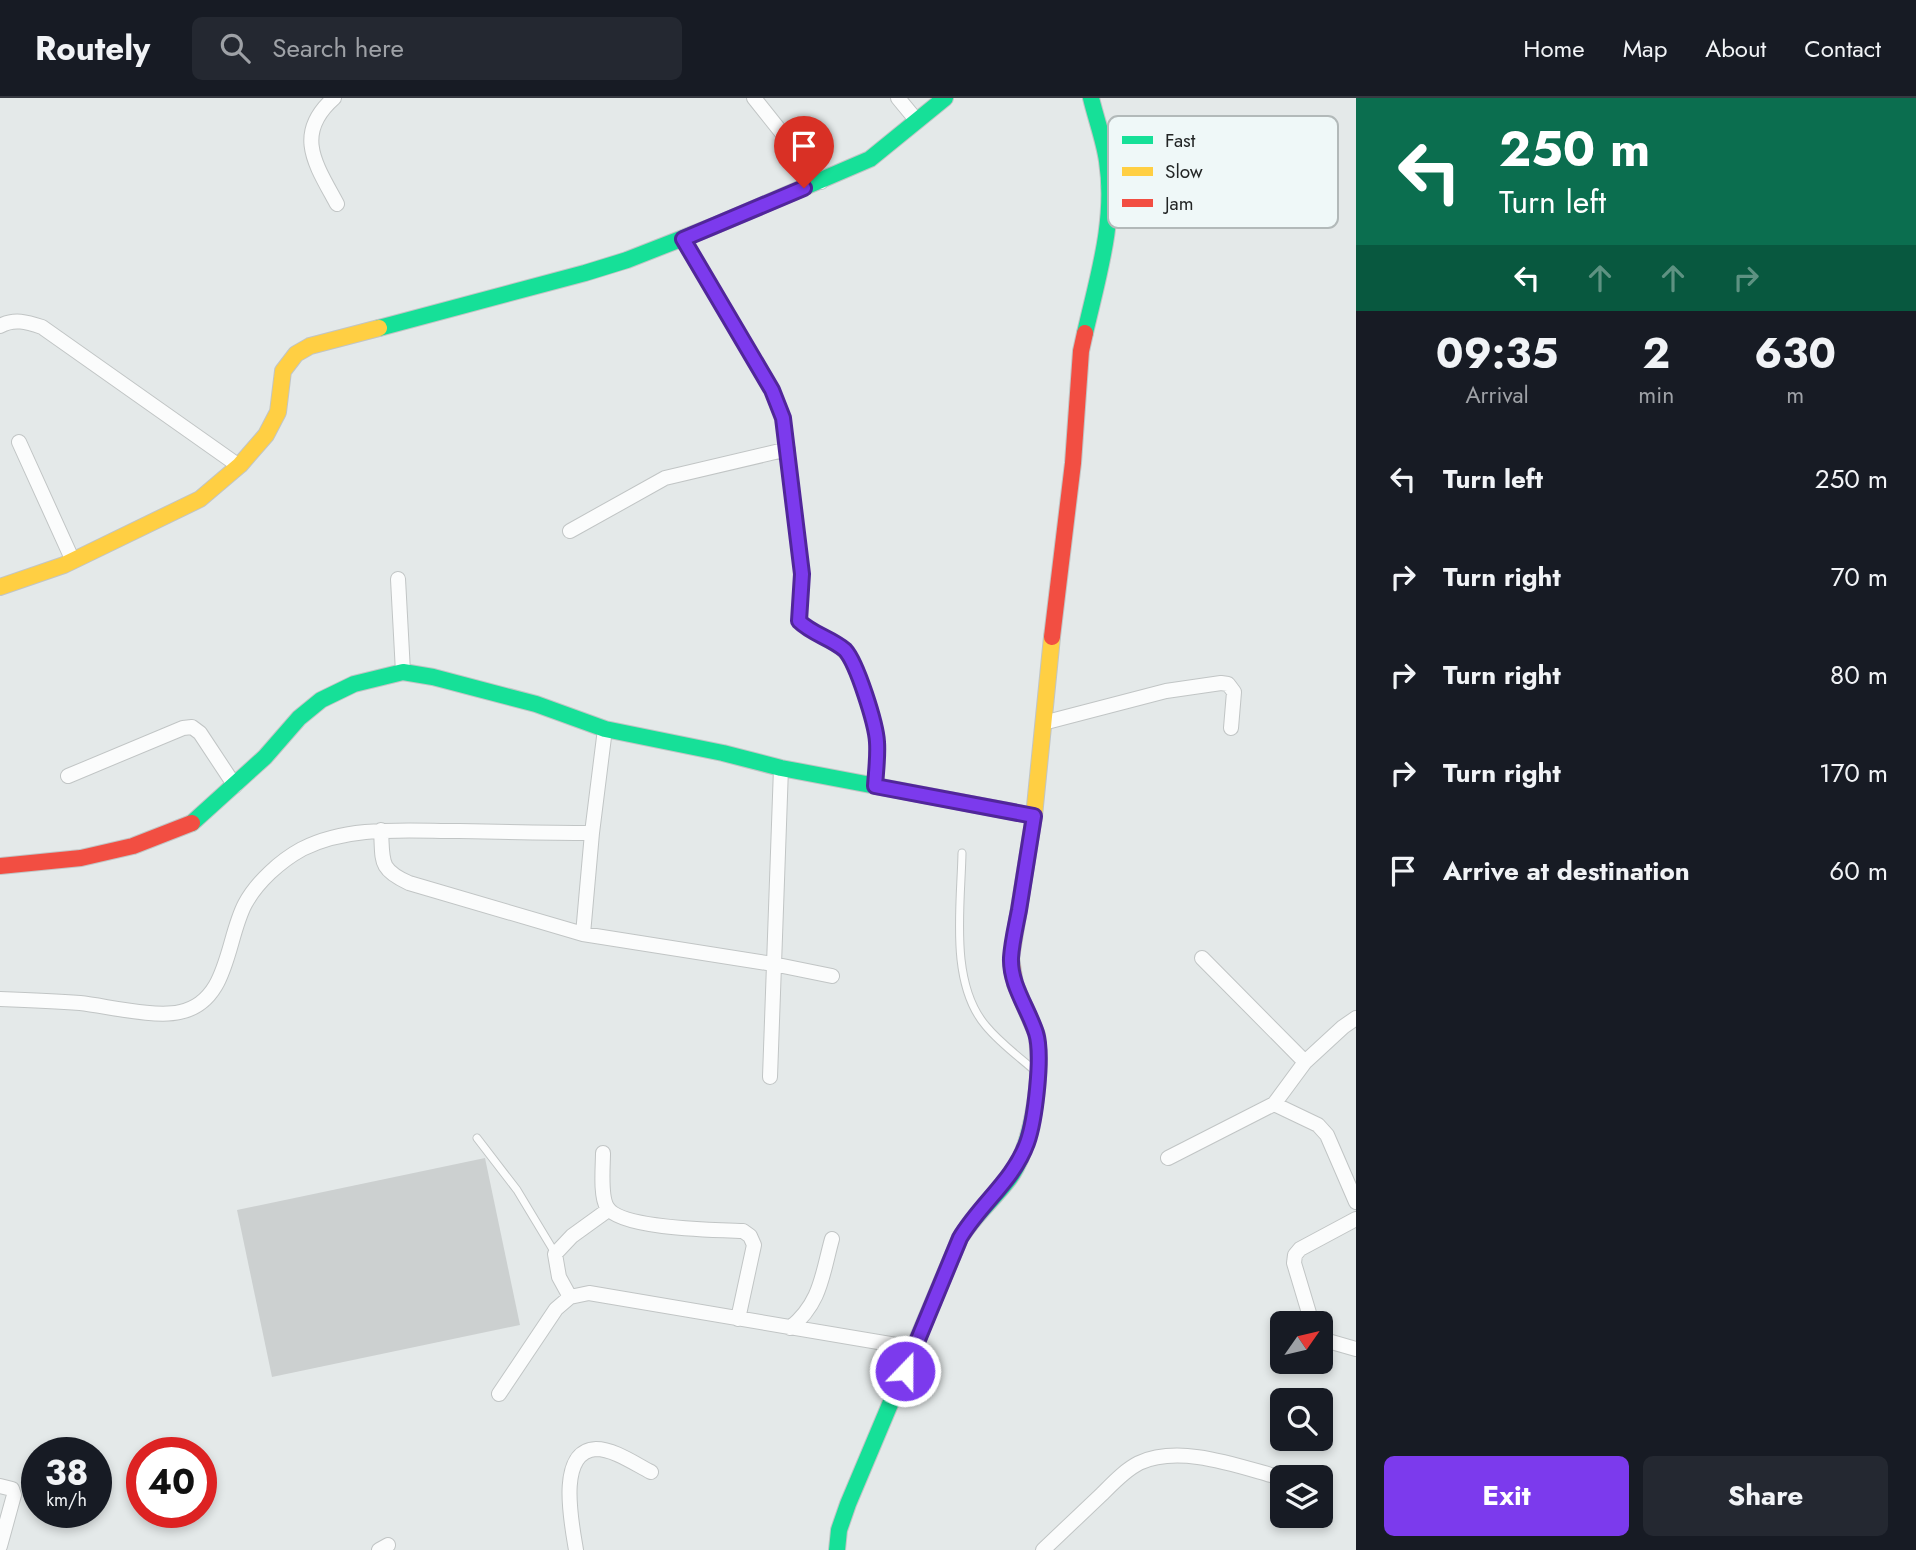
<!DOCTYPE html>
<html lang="en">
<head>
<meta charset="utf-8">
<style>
	:root { --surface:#171b24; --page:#242831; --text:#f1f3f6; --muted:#9ea1a6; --line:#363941; --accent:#7c3aed }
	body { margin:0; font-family:Jost,sans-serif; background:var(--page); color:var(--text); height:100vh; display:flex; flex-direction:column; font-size:26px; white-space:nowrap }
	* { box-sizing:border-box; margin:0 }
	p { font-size:23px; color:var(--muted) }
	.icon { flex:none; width:38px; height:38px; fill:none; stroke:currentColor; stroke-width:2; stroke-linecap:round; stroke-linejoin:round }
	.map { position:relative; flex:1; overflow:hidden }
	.details { display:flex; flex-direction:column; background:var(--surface); width:560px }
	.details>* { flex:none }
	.banner { background:#0b6e4f; color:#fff; overflow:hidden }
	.needle { width:46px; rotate:56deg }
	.fabs { position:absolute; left:1270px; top:1213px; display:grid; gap:14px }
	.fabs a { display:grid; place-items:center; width:63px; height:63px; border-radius:10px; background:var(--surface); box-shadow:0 4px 10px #0003; font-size:35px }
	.speed { position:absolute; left:21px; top:1339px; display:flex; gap:14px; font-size:35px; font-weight:700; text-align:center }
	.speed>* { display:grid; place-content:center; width:91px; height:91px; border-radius:50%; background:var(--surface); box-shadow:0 4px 10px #0003; line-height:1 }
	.speed small { font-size:18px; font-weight:400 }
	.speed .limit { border:10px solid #d22; background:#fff; color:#111 }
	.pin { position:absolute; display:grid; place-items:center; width:60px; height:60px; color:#fff; margin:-72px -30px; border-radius:50% 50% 50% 0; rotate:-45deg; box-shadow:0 0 7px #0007 }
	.pin .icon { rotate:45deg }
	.me { position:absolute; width:77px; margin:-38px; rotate:22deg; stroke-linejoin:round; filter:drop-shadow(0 0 5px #0008) }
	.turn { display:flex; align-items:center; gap:24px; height:147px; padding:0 28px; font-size:32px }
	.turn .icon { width:91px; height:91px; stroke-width:2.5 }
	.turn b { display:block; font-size:49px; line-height:60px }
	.lanes { display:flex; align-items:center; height:66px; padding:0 28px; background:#0003; justify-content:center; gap:35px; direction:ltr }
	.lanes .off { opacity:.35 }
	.eta { display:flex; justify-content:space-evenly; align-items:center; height:119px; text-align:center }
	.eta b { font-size:42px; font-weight:700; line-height:49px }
	.primary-button { display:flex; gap:14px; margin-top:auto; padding:14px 28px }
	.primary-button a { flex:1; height:80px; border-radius:10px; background:var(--accent); color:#fff; font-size:28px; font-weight:700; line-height:80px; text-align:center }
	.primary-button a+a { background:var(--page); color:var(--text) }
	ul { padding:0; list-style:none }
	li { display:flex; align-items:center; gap:21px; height:98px; padding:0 28px }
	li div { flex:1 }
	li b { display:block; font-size:26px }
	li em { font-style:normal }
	header { display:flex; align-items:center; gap:42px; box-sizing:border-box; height:98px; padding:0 35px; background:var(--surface); border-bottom:2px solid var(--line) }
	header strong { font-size:33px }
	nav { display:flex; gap:38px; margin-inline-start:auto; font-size:24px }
	.search { width:490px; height:63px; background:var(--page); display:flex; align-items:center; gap:18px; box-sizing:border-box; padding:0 24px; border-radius:10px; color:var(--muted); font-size:26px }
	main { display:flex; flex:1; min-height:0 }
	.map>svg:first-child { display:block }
</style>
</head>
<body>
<header>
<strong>Routely</strong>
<div class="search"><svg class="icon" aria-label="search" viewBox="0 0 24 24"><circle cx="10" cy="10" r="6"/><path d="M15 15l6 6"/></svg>Search here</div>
<nav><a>Home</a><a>Map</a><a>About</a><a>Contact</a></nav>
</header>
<main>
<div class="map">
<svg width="1356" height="1452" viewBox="0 0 1356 1452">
	<rect width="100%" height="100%" fill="#e4e9e9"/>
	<path fill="#ccd0d0" d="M485,1060L520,1227L272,1279L237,1112Z"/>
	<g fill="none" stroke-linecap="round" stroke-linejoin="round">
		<g stroke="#c1c5c5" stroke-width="9">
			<path id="lane" d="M962,755C961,808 949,885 986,928C1000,945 1018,958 1034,972
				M477,1040L517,1092L555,1155"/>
		</g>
		<g stroke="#c1c5c5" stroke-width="16">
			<path id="street" d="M334,0C293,36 316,67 337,106
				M754,0L821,84
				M898,0L917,23
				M1108,87L1268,67
				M683,141L772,292L783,320L802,476L799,523C812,536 831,540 844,553C857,565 876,626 877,644C878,658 876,673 875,688
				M0,228C14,220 27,224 42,229L239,368
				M19,344L73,463
				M570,433L665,380L788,351
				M398,481L403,574
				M1043,625L1166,593L1221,585L1228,586L1234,594L1231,630
				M68,678L183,630L192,629L200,635L235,688
				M381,732C383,763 378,771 409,785L583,836L773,866L832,878
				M583,836L592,735L605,631
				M1202,860L1305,964
				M0,901C27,902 53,903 80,905C107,908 155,920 180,914C229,904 226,842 245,806C257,784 280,763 302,751C349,727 407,733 459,733C503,734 547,735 592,735
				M770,979L781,670
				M1274,1006L1318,1027L1327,1037L1356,1104
				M603,1055C603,1068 600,1098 607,1109C620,1131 716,1132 743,1133L750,1138L754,1147L738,1221
				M1168,1060L1274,1006L1305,964L1343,929L1356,920
				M570,1199L559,1179L555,1156L572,1138L608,1112
				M1312,1225L1294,1165L1295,1157L1300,1151L1356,1121
				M790,1230C821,1205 822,1177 832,1141
				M1321,1241L1356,1251
				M499,1296L556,1211L570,1199L589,1195L914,1250
				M0,1388L12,1391L14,1397L0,1448
				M379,1452L388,1447
				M576,1452C572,1427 556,1353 596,1351C614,1351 635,1366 651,1374
				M1043,1452C1063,1433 1082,1415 1102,1396C1113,1385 1125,1372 1139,1365C1178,1347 1232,1366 1271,1377"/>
		</g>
		<g stroke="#c1c5c5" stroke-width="18">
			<path id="fast" d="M379,230L585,175L627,162L714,128L870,61L945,0
				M1085,235C1098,178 1116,122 1107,63C1104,42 1096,21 1091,0
				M192,725L265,659L299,620L321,602L354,586L403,574L433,579L536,606L605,631L723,655L781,670L1034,718
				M837,1452L839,1432L848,1406L960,1140C974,1118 993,1102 1009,1081C1031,1051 1041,987 1038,950"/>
		</g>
		<g stroke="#c1c5c5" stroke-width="18">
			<path id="slow" d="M0,489L64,467L200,401L240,367L266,337L278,314L283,273L296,256L310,248L379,230
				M1038,950L1037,937L1015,886L1011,860L1034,718L1052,539"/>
		</g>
		<g stroke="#c1c5c5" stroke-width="18">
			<path id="jam" d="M1052,539L1073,365L1081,253L1085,235
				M0,768L81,760L133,748L192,725"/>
		</g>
		<use href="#lane" stroke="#fbfcfc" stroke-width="7"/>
		<use href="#street" stroke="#fbfcfc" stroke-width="14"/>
		<use href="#fast" stroke="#16e098" stroke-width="16"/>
		<use href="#slow" stroke="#ffcf43" stroke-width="16"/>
		<use href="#jam" stroke="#f24e42" stroke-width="16"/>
	</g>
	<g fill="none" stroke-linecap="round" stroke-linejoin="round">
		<g stroke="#51269a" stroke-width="18">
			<path id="route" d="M804,90L683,141L772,292L783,320L802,476L799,523C812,536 831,540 845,552C857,565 876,626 877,644C878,658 876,673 875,688L1034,718C1029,749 1024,781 1019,812C1016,828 1012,844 1011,860C1010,887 1028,910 1036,935C1043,957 1035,1023 1027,1045C1013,1083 980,1106 960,1140L905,1273"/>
		</g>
		<use href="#route" stroke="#7c3aed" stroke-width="12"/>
	</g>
	<rect x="1108" y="18" width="230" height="112" rx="10" fill="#eff8f8" stroke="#b2b9b9" stroke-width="2"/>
	<rect x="1122" y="38" width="31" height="8" fill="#16e098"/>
	<rect x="1122" y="69" width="31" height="9" fill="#ffcf43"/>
	<rect x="1122" y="101" width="31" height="8" fill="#f24e42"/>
	<g font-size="19" fill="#222525">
		<text x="1165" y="49">Fast</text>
		<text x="1165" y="80">Slow</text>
		<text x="1165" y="112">Jam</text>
	</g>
</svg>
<div class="fabs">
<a><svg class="needle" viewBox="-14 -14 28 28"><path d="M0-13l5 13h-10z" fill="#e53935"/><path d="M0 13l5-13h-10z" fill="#9ea1a6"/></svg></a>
<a><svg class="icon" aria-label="search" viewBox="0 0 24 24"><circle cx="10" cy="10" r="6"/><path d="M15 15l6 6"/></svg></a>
<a><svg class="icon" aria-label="layers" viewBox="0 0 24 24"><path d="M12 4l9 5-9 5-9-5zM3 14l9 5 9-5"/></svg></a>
</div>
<div class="speed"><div>38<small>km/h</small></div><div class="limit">40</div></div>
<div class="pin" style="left:804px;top:90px;background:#d93025"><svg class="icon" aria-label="arrive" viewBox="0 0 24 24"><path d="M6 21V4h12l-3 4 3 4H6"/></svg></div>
<svg class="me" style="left:905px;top:1273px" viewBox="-20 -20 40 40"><circle r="17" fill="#7c3aed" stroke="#fff" stroke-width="3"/><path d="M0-11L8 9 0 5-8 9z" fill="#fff"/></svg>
</div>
<section class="details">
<div class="banner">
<div class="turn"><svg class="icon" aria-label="left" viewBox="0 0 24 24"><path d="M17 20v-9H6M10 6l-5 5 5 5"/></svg><div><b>250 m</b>Turn left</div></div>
<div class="lanes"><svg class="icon" aria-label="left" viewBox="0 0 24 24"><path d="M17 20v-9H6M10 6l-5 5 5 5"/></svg><svg class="icon off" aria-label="ahead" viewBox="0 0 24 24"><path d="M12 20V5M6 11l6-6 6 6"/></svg><svg class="icon off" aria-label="ahead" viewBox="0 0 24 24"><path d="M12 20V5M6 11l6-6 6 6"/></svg><svg class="icon off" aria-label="right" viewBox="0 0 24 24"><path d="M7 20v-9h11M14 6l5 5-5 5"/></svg></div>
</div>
<div class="eta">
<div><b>09:35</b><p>Arrival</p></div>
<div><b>2</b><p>min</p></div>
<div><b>630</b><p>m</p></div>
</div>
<ul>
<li><svg class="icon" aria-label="left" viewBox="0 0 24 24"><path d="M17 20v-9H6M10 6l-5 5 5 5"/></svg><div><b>Turn left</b></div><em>250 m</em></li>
<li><svg class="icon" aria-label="right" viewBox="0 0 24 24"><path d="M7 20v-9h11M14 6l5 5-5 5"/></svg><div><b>Turn right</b></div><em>70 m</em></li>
<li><svg class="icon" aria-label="right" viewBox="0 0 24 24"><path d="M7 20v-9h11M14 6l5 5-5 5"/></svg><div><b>Turn right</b></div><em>80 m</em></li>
<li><svg class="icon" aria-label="right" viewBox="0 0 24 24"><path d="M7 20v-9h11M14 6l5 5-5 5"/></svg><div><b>Turn right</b></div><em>170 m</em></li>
<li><svg class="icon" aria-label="arrive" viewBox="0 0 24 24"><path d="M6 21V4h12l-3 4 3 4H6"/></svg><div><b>Arrive at destination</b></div><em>60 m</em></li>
</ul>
<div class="primary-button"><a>Exit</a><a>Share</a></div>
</section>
</main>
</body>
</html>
